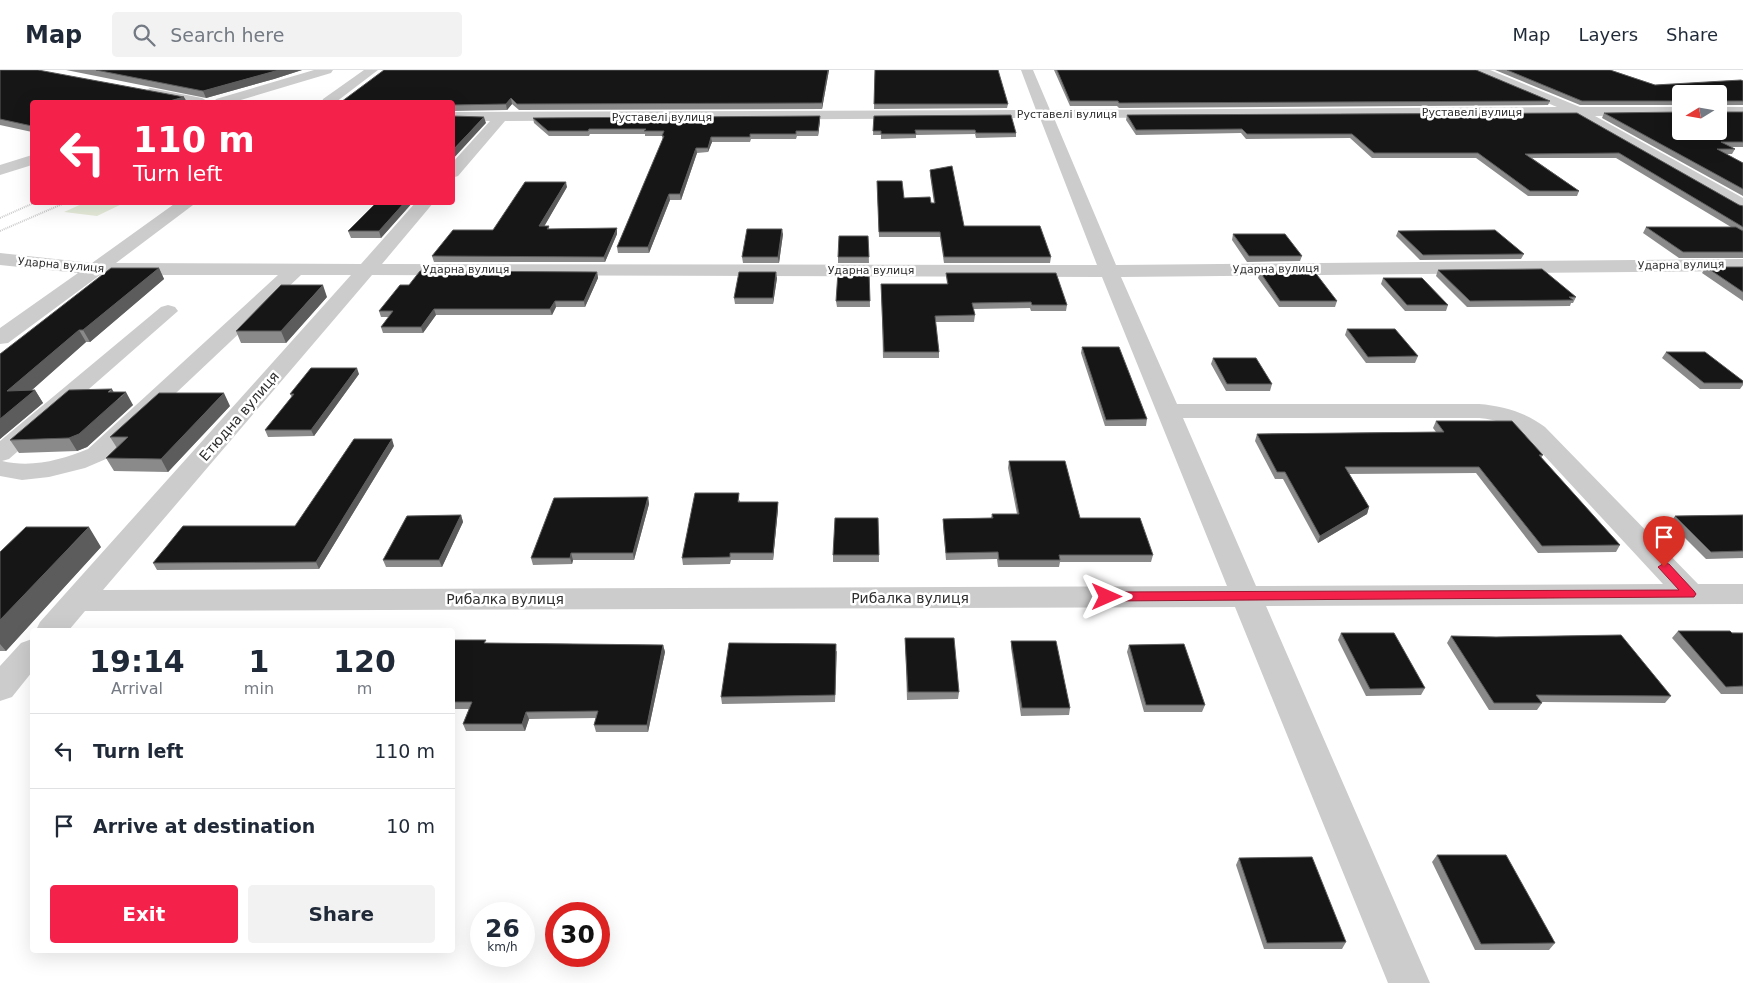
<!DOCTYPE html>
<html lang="en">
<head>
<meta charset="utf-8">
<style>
	:root { --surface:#fff; --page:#f2f2f3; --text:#1f2937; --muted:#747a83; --line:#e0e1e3; --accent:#f4224b }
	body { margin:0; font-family:"DejaVu Sans",sans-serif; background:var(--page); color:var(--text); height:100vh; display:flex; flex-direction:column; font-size:19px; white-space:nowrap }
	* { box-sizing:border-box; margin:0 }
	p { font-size:16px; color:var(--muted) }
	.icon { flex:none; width:28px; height:28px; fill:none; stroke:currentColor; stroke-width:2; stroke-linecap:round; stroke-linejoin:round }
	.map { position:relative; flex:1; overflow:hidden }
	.details { position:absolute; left:30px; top:558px; width:425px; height:325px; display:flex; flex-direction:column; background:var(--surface); border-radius:5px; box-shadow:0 5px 20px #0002 }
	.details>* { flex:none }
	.guide { position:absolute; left:30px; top:30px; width:425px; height:105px; border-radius:5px; box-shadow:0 5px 20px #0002; background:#f4224b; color:#fff; overflow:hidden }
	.needle { width:32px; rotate:259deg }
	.fabs { position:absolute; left:1672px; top:15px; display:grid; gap:10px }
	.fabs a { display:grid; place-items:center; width:55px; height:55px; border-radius:5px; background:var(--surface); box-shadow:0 5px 20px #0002; font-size:25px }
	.speed { position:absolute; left:470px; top:832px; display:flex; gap:10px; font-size:25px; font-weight:700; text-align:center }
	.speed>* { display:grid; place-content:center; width:65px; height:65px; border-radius:50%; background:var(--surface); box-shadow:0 5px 20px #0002; line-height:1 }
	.speed small { font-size:12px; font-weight:400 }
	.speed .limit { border:8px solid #d22; background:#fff; color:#111 }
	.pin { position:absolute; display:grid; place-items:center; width:42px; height:42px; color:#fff; margin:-51px -21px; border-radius:50% 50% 50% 0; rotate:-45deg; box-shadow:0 0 5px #0007 }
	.pin .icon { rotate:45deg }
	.me { position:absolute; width:55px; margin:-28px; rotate:90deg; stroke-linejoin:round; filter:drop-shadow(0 0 4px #0008) }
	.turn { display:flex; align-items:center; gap:18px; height:105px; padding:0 20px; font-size:22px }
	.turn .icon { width:65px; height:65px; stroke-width:2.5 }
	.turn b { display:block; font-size:35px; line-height:42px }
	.eta { display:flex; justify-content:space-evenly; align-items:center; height:85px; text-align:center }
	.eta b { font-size:30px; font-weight:800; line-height:35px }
	.cta { display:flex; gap:10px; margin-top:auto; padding:10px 20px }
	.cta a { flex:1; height:58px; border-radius:5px; background:var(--accent); color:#fff; font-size:20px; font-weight:800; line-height:58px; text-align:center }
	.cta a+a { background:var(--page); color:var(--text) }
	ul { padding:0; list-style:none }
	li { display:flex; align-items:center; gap:15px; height:75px; padding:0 20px; border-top:1px solid var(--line) }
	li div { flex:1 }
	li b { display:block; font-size:19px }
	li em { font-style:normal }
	header { display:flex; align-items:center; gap:30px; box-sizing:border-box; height:70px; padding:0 25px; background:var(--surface); border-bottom:1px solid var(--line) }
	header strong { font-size:24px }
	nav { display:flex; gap:28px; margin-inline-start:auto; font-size:18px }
	.search { width:350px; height:45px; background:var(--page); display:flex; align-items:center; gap:12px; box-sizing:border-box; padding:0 18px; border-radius:5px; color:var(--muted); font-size:19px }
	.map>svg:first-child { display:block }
</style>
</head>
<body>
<header>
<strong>Map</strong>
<div class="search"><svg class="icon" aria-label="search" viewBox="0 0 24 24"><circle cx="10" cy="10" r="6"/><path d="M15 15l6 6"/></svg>Search here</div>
<nav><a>Map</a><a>Layers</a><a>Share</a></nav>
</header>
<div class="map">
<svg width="1743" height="913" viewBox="0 0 1743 913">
	<rect width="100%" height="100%" fill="#fff"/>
	<path fill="#e7eddb" d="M84,133V132L124,133L97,146L64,142Z"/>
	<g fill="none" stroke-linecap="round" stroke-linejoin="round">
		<path stroke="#ccc" stroke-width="2" stroke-dasharray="1 1" stroke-linecap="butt" d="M0,148L36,132
			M0,161L67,132"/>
		<path fill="#ccc" fill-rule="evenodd" d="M314,0H333L331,3L234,32H214L216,29Z
			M364,0H378L336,32H322L323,29Z
			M1021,0H1033L1050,40L1557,37L1475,3L1473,0H1490L1580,37H1681V45L1595,46L1743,128V140L1737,139L1575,46L1054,48L1116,195L1743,189V201L1121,207L1177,334H1479C1503,336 1525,342 1545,357L1698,514H1743V534L1266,536L1430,913H1388L1235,537L85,541L69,560H36L40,552L65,524L351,205H301L106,389L85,398L49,407L22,410L0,406V371L161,237L168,235L175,237L178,241L9,389L2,391C32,398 61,390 88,379L278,205H100L8,273L0,274V258L78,203L0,195V183L92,193L177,132H197L116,193L361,194L416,132H434L382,194L1097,195L1040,48L505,51L458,106L452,108V93L490,51L452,50V42L1036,40ZM372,205L1102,207L1227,516L103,520ZM1183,348H1479C1498,350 1512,355 1527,367L1663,514L1256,516Z
			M150,18L202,28L209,32H184L145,25L143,22Z
			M1719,37H1743V45H1719Z
			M32,85V95L0,105V95Z
			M32,569V602L12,627L0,631V596L21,573Z"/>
	</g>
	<path fill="#8a8a8a" d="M0,0L32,32V62L0,55Z
		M66,0H302L274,9L206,28Z
		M384,0H829L822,39L519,40L512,34L507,40L452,41V32Z
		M875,0L1008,34L1007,38L874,39Z
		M1054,0H1476L1550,31L1548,35L1119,38L1117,36H1070Z
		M1495,0H1610L1655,15L1743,11V35H1720V42H1743V77H1731L1735,79L1732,84H1726L1743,93V126L1602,48L1604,43L1719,61L1681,24V35H1580Z
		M1577,43L1739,135L1743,136V188H1679L1643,163L1646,157H1731L1616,88H1532L1579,121L1577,126H1528L1476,88H1372L1350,68L1246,69L1241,63L1136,65L1126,50L1127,45Z
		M874,46L1016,63V67L976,68L975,64L916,65V68L881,69V65H873Z
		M533,48L820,51L818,66H797L796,69H751L750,72H712L708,82L697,83L681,130H670L649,183H618L617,177L663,70L662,66H645V64H590L589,66H549L534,53Z
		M930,100L964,156L1051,187L1050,193H944L940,167H879L877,111L904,128L934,133L930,105Z
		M567,117L544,156H549V159L617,164L605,192H434L432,186L493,160Z
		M377,132H413L381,168H351L348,161Z
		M1398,161L1524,184L1521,189L1420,190L1396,166Z
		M783,164L779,193H743L742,187Z
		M1233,164L1302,186L1300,191L1247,192L1232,170Z
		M868,166L869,193H838V187Z
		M1706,197H1743V231L1702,203Z
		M159,198L164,209L90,272H86L31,321L35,320L43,333L0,369V284Z
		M1438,200L1576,227L1573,233H1571L1570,236L1467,237L1436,206Z
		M597,202L598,208L585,237H556L552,245H436L423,263H383L381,257L389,247H381L379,241L409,215Z
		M869,202L870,237H837L836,231Z
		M1260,202L1337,231L1335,237H1279L1258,208Z
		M946,203L1067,235L1066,241H1031L1030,238L973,239L975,245L974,252H935L939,282V288H883L881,214H947Z
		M777,208L773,234H735L734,228Z
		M1383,208L1448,235L1446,241H1405L1381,214Z
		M327,227L286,273H241L236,261Z
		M1347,259L1418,286L1415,293H1366L1345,265Z
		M1082,277L1147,349L1146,356H1105L1081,283Z
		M1666,282L1743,311V315L1740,319H1700L1662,288Z
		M1213,288L1272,314L1270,321H1226L1211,294Z
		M359,304L314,366L268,367L265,360L292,327L290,324Z
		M114,322L133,335L87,377L77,381L19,383L10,370Z
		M230,336L168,402L114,401L106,388L117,378L110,367Z
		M1436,351L1543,385L1541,388L1620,475L1616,482L1538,483L1476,403L1349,404L1369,437L1367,444L1318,473L1283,409H1275L1255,371L1257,364L1436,362L1433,358Z
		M394,376L319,499L157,500L153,493L295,456Z
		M1009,391L1080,448L1153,485L1151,492H1060L1059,497H998L997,489L946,490L943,456V449L991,448L992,444H1017L1008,398Z
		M648,427L649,434L634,490H573L572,494L533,495L531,488Z
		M740,430V432H778V439L773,490H731L730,494L683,495L682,488Z
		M461,445L463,452L442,497H386L383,490Z
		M1743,445V488L1706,489L1670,453L1675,446Z
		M878,448L879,492H833V485Z
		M101,477L6,581H0V482Z
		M1678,561L1743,563V624H1721L1672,568Z
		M1341,563L1425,618L1421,625L1366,626L1338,570Z
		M1451,566L1671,626L1665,633L1541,632L1542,633L1537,640H1489L1447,573Z
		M905,568L959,622L958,629L907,630Z
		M452,570L486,573L663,575L665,582L648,662H596L594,655L596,648L529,649L525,661H466L463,654L469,639H452Z
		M1011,571L1070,638L1069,645L1021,646L1011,578Z
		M1129,575L1205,635L1202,642H1144L1127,582Z
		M837,581L835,632L722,634L721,627Z
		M1437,785L1555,873L1549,880H1475L1432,792Z
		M1239,788L1346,872L1342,879H1264L1236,795Z"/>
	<path fill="#5c5c5c" d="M279,0H302L274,9L206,28L203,21Z
		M828,0H829L822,39V33Z
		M184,27L187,32H166Z
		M511,28L512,34L507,40L506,34Z
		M820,46V51L818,66V61Z
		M484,47L486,53L452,90V81Z
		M711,67L712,72L708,82V78Z
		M696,78L697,83L681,130L680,124Z
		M566,112L567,117L541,162L539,156Z
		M669,124L670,130L649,183L648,177Z
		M405,132H413L381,168L379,161Z
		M617,158V164L605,192L604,187Z
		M782,159L783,164L779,193L778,187Z
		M159,198L164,209L90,272L83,260Z
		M597,202L598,208L585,237L584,231Z
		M776,202L777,208L773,234V228Z
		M323,215L327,227L286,273L281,261Z
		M555,231L556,237L552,245L550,239Z
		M434,239L436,245L423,263L421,257Z
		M79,260L86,272L16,334L7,321Z
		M357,298L359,304L314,366L311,360Z
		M112,319L118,330L126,322L133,335L87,377L77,381L69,368Z
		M35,320L43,333L0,369V349Z
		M224,323L230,336L168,402L161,389Z
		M392,369L394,376L319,499L316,492Z
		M648,427L649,434L634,490L633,483Z
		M778,432V439L773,490V483Z
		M1369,437L1367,444L1318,473L1320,466Z
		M461,445L463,452L442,497L439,490Z
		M89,457L101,477L6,581L0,574V550Z
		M571,483L573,490L572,494L570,488Z
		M663,575L665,582L648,662L647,655Z
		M526,642L529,649L525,661L522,654Z"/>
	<path fill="#161616" stroke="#5c5c5c" d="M0,0H38L184,27L166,32H32V56L0,49Z
		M96,0H279L203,21Z
		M384,0H828L822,33L517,34L511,28L506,34L452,35V32H341Z
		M875,0H998L1008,34H874Z
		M1057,0H1476L1550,31L1119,33L1118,31H1070Z
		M1507,0H1610L1655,15L1741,10L1743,11V31H1721L1720,32V42H1743V72H1721L1735,79H1717L1743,93V119L1604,43L1681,42V61H1719V24H1681V31H1582Z
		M1577,43L1739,135L1743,136V157L1619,83L1525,84L1579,121H1530L1478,83H1374L1352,64H1247L1242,59L1136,60L1127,45Z
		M1011,45L1016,63H976L975,60H915L916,64H881V61H873L874,46Z
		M452,46L484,47L452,81Z
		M820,46L818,61H796V64H750V67H711L708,78H696L680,124H669L648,177H617L664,66H662L664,61H644L646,59H589L588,61H548L533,48Z
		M952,96L964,156H1040L1051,187H944L940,162H879L877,111H902L904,128L930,127L931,133H935L930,100Z
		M525,112H566L539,156H549L547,159L617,158L604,187L432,186L453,160H493Z
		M377,132H405L379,161H348Z
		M1646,157H1736L1743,161V182H1683Z
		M747,159H782L778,187H742Z
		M1495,160L1524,184L1423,185L1398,161Z
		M1233,164H1285L1302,186H1249Z
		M839,166H868L869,187H838Z
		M1706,197H1743V222Z
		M111,198H159L83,260H79L7,321L35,320L0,349V284Z
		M1542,199L1576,227H1569L1573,230L1470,231L1438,200Z
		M420,201L597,202L584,231H555L550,239H434L421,257H381L393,241H379L400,215H409Z
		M1314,201L1337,231H1280L1260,202Z
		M739,202H776L773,228H734Z
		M838,202H869L870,231H836Z
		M946,203H1056L1067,235H1032L1031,232L972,233L975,245L935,246L939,282H884L881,214H948Z
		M1383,208H1422L1448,235H1407Z
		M281,215H323L281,261H236Z
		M1347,259H1395L1418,286L1368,287Z
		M1082,277H1119L1147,349L1106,350Z
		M1666,282H1705L1743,311V313H1704Z
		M1213,288H1256L1272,314H1227Z
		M311,298H357L311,360H265L294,324H290Z
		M112,319L108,322H126L79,364L69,368L10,370L69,320Z
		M159,323H224L161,389L106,388L128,367H110Z
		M1436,351H1512L1543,385H1539L1620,475L1542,476L1479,397H1345L1369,437L1320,466L1285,402H1277L1257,364L1444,362Z
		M354,369H392L316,492L153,493L183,456H295Z
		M1009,391H1065L1080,448H1140L1153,485H1059L1060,490H999L998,482L946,483L943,449L993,448L992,444H1019Z
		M695,423H739L738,432H778L773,483H730V487L682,488Z
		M648,427L633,483H571L570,488H531L554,428Z
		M461,445L439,490H383L407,446Z
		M1743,445V481L1711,482L1675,446Z
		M835,448H878L879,485H833Z
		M26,457H89L0,550V482Z
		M1678,561H1730L1732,563H1743V616L1726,617Z
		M1341,563H1394L1425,618L1370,619Z
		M1621,565L1671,626L1536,625L1542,633H1494L1451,566L1496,567Z
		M905,568H954L959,622H908Z
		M452,570H486L484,573L663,575L647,655H594L598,641L526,642L522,654H463L472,632H452Z
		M1011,571H1056L1070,638H1022Z
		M729,573L836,574L835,625L721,627Z
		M1184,574L1205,635H1146L1129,575Z
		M1437,785H1506L1555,873L1481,874Z
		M1312,787L1346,872L1267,873L1239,788Z"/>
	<path fill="#f4224b" stroke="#9f1631" d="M1664,493L1669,494L1694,521L1696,524L1694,527L1107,531L1101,527L1107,522L1679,520L1658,497Z"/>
	<g text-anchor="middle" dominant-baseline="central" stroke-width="5" stroke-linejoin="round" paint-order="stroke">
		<g font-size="11" fill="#2f2f2f" stroke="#fff">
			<text x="1472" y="42">Руставелі вулиця</text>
			<text x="1067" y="44">Руставелі вулиця</text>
			<text x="662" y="47">Руставелі вулиця</text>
			<text transform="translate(61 195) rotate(5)">Ударна вулиця</text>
			<text transform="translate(1681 195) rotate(-1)">Ударна вулиця</text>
			<text x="466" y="199">Ударна вулиця</text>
			<text transform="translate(1276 199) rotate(-1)">Ударна вулиця</text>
			<text x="871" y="200">Ударна вулиця</text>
		</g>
		<g font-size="14" fill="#2f2f2f" stroke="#fff">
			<text transform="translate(239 346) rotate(-49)">Етюдна вулиця</text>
			<text x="910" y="528">Рибалка вулиця</text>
			<text x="505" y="529">Рибалка вулиця</text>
		</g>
	</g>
</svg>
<div class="fabs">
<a><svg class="needle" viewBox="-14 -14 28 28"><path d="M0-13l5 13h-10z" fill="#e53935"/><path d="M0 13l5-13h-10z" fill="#747a83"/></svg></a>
</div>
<div class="speed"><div>26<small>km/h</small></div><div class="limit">30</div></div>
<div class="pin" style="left:1664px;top:497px;background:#d93025"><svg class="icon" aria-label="arrive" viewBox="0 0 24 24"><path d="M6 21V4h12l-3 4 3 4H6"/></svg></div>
<svg class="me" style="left:1107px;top:527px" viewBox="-20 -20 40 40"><path d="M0-17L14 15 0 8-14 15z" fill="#f4224b" stroke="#fff" stroke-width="4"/></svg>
<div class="guide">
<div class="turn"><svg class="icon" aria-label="left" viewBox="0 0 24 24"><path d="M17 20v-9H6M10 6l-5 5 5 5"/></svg><div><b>110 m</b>Turn left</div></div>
</div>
<section class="details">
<div class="eta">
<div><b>19:14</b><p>Arrival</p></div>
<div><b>1</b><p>min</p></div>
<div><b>120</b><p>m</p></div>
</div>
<ul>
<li><svg class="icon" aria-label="left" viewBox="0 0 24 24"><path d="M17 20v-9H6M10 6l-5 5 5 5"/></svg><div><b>Turn left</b></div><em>110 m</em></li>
<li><svg class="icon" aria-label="arrive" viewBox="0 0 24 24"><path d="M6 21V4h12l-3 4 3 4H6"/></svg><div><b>Arrive at destination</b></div><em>10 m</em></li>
</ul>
<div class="cta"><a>Exit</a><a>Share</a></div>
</section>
</div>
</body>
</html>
